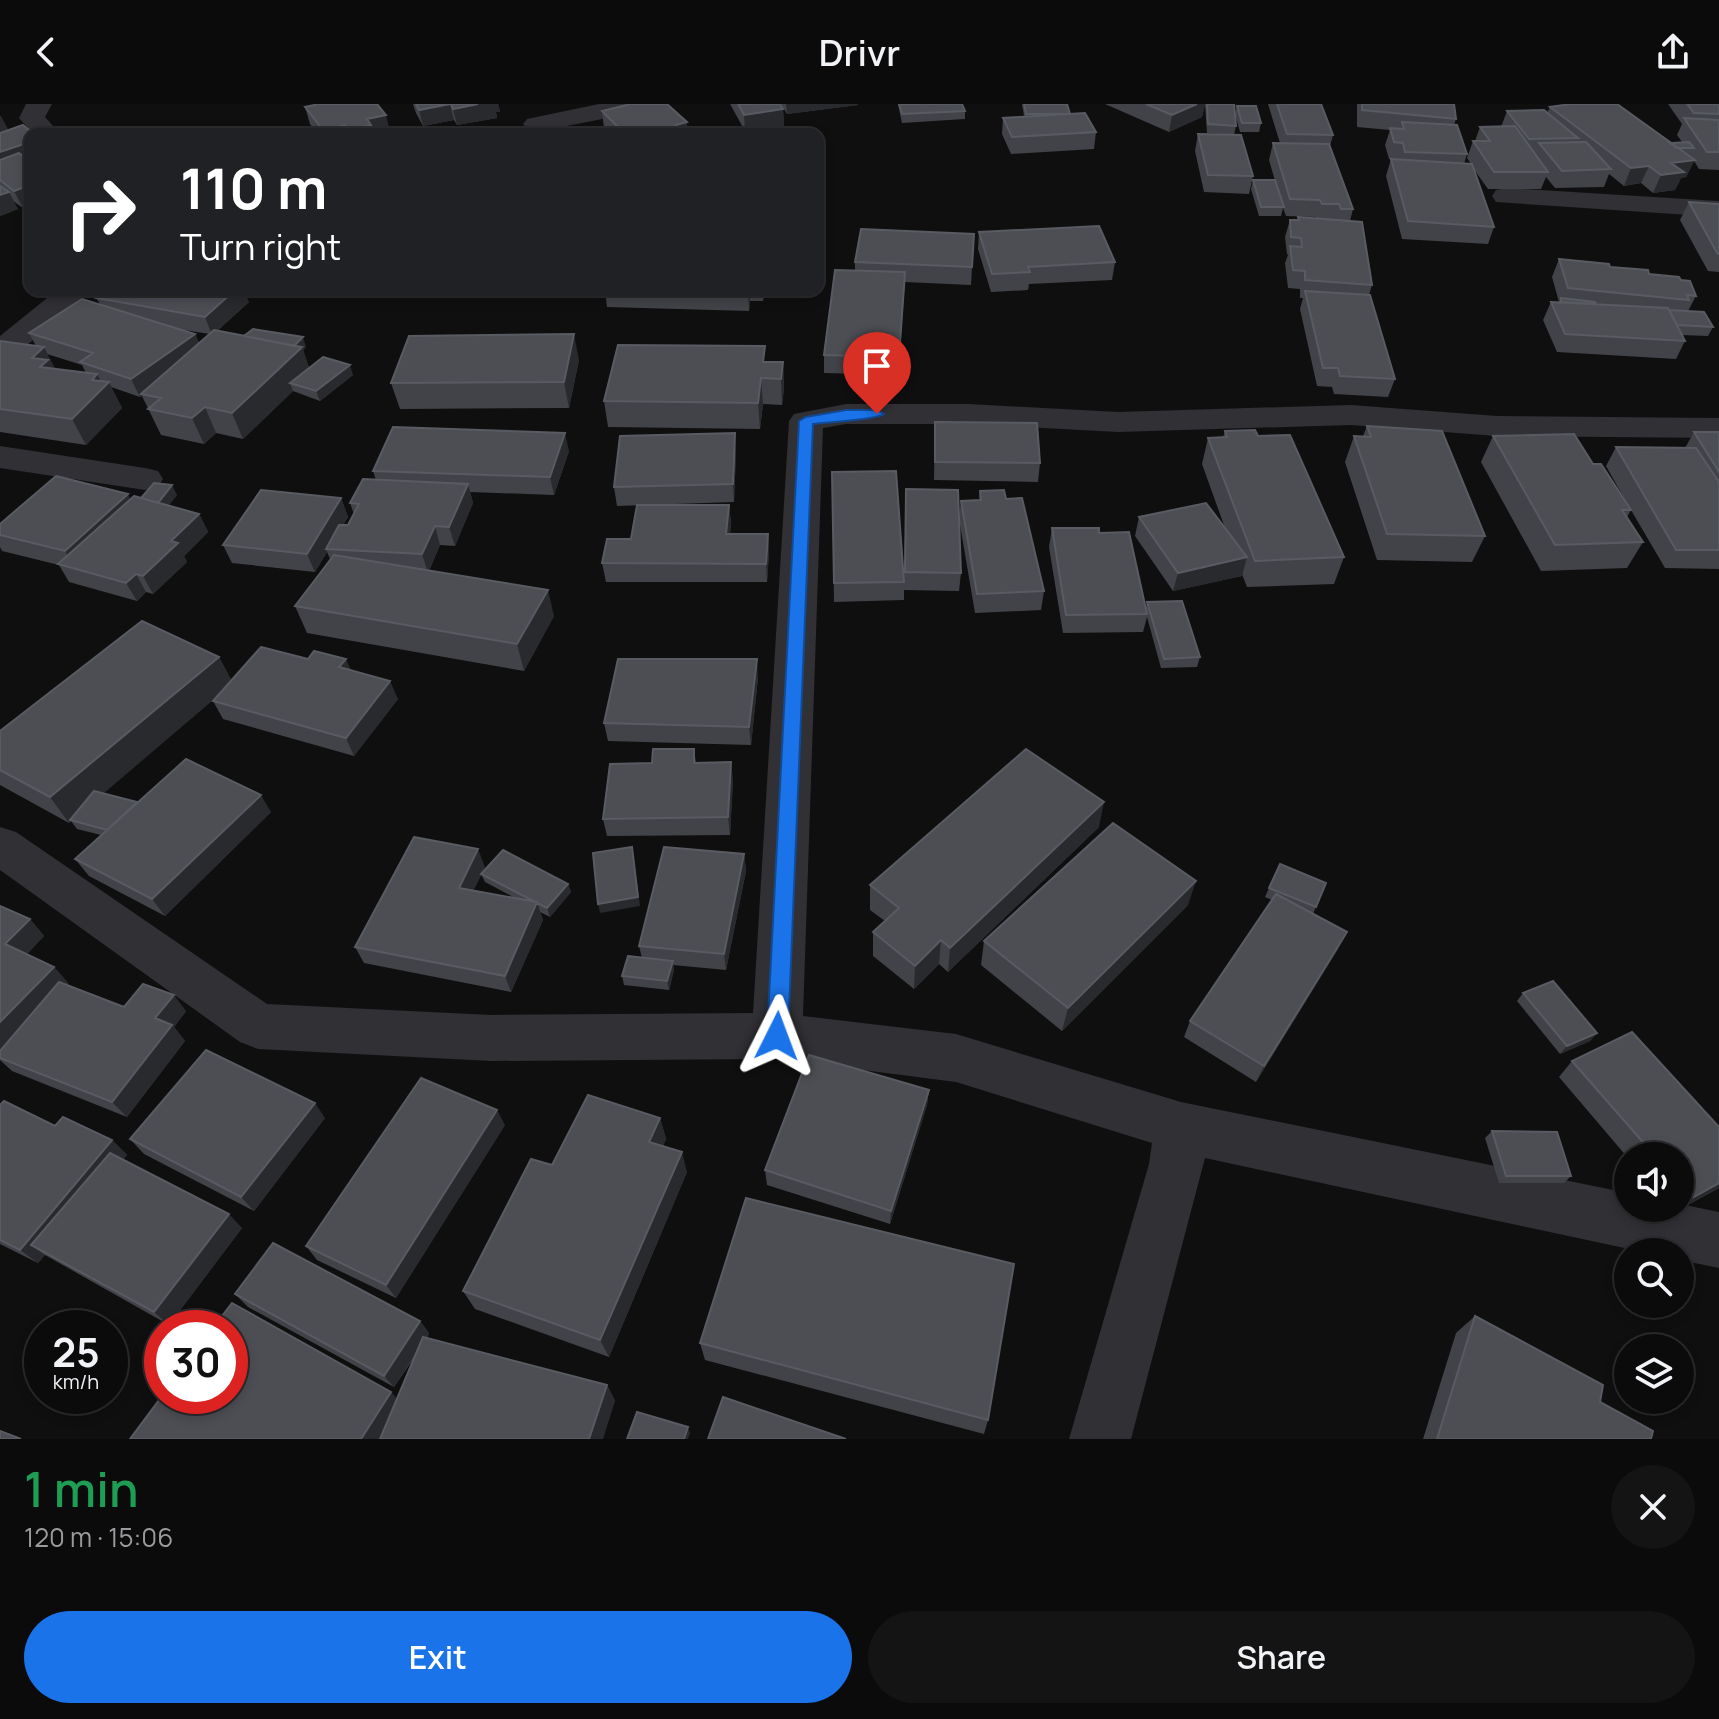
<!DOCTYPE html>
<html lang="en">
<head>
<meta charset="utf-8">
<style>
	:root { --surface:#0b0b0c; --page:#141415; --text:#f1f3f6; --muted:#9a9b9d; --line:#2b2b2d; --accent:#1a73e8 }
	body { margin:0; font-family:Manrope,sans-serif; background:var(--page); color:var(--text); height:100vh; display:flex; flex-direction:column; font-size:30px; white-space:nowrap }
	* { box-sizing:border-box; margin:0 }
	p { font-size:26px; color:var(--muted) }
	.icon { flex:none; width:44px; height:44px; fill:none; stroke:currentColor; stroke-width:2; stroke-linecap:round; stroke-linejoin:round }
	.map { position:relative; height:1335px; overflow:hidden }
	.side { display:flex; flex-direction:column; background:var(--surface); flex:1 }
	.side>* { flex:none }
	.guide { position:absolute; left:24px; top:24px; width:800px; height:168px; border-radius:16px; box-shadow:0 4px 12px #0003,0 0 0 2px var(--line); background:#202124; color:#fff; overflow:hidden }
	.buttons { position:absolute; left:1614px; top:1038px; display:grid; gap:16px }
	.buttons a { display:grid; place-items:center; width:80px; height:80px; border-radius:50%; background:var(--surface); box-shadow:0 4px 12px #0003,0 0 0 2px var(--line); font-size:40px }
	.speed { position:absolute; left:24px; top:1206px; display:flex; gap:16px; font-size:40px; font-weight:700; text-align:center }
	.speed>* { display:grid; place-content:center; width:104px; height:104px; border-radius:50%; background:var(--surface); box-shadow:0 4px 12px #0003,0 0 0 2px var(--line); line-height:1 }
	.speed small { font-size:20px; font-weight:400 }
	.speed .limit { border:12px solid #d22; background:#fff; color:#111 }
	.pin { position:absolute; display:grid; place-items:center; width:68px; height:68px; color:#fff; margin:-82px -34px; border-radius:50% 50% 50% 0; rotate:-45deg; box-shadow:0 0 8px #0007 }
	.pin .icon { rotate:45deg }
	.me { position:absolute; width:88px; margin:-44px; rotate:3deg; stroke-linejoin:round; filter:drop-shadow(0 0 6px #0008) }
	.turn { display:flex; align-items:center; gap:28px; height:168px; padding:0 24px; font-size:36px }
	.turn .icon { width:104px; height:104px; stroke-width:2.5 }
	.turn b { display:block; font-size:56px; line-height:68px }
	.round { display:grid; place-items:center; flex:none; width:84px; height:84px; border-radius:42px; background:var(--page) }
	.head { display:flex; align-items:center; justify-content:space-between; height:136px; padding:0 24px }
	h1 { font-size:48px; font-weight:600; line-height:60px; color:#1e9e55 }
	.cta { display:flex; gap:16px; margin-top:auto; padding:16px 24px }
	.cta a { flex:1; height:92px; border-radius:48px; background:var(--accent); color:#fff; font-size:32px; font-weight:600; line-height:92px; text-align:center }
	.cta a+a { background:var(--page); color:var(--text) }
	header { display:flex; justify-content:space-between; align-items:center; height:104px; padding:0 24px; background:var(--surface); font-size:36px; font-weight:600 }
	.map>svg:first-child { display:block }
</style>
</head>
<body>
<header><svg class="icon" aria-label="back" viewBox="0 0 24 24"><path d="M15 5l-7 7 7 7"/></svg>Drivr<svg class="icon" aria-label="share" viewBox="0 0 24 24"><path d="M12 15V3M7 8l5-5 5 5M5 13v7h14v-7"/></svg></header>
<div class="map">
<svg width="1719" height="1335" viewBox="0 0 1719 1335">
	<rect width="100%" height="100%" fill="#0f0f10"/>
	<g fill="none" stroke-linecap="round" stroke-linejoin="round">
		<path fill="#303035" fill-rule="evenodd" d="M26,0H52L45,13L60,30H33L19,14Z
			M599,0H651L647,5L638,8L536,28L527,25L523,20L527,15Z
			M1506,84L1719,97V113L1496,98L1492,92L1496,86Z
			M57,186H91L11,255L0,258V232Z
			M846,300H969L1118,308L1351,301L1497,312L1719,314V334L1497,332L1351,321L1118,328L969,320H846L823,324L803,912L956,930L1181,998L1628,1089V1104H1680V1100L1719,1108V1164L1680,1156V1148H1643L1205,1054L1131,1335H1069L1149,1060L1152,1039L956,978L777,955L491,957L258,945L240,938L0,766V723L16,728L267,900L491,911L753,909L789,317L794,310Z
			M0,342L145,364L158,367L163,375L158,383L145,386L0,364Z"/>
	</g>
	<path fill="#424348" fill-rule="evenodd" d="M413,0H498L500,8H496L497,14L457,21L454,16L423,22L416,9Z
		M730,0H780L783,5L784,22L745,27Z
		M781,0H858V1L787,10Z
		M898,0H962L965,7V15L902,19Z
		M1022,0H1067L1070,10L1096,28L1094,45L1011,50L1002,30L1003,14L1024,12Z
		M1105,0H1205L1202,13L1169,28Z
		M1205,0H1234L1236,22L1234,31L1207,29Z
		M1268,0H1321L1333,31L1330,42L1353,105L1350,117L1372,181L1369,191L1395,275L1388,293L1334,290L1332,283L1317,282L1300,205L1303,194H1300V185L1288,184L1285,159L1288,151L1287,150L1285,133L1290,116H1298V113L1316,115V113L1286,112L1283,104L1281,112H1259L1251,85L1253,76L1278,87L1269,56L1273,39H1280Z
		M1357,0H1454L1456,15L1454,21L1467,50L1464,60H1471L1467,54L1473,37H1475L1480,23H1501L1507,7L1547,9L1550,3L1670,39L1682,38L1677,31L1682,20L1668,0H1719V66L1699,65L1694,57L1686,73L1681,74L1675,86L1653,89L1641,79L1624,82L1609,70L1604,83L1555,84L1546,73L1541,85H1488L1473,64L1494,123L1488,140L1402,135L1386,72L1391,55L1398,56L1389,55L1385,41L1390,26L1357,23Z
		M1237,2L1261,19L1259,28H1240L1235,10Z
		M305,3L390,27L380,30H318L310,20Z
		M602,7L688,30H610L604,24Z
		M0,11L23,104L13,97L18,105L0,112Z
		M1198,30L1253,72L1249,90L1204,88L1195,47Z
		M1689,98L1719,100V168L1708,167L1680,116Z
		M979,128L1115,158L1112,176L1029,180L1028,186L991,188L978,145Z
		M974,130L971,181L905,178L898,271L824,269V251L855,167V158Z
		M1559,155L1610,163L1681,176L1696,192L1688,207L1713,223L1708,232L1682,231L1685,237L1676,255L1557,248L1543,216L1551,198H1559L1552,173Z
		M605,186H765L763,197H750L749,207L607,203Z
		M96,194L249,198L217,227L306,243L303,246L309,264L353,271L320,297L293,287L243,335L216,329L204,340L161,331L142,292L140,293L111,283L122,304L86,341L0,328V237L36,242L29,229L100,200ZM177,225L210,230L199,239L195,230ZM47,250L82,261L86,269L55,265Z
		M579,256L569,304L400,305L391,279Z
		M766,258H783L784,284L782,301L763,300L760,325L608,323L604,297Z
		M935,318L1040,359L1038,378L934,376Z
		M1367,322L1485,432L1472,458L1377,456L1345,358L1354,332H1363Z
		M1225,327L1258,332L1344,453L1334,480L1247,483L1242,470V472L1173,487L1135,432L1139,413L1225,424L1202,360L1208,334L1223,333Z
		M1694,328H1719V465L1665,464L1631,406L1627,413L1643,438L1627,464L1541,467L1481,358L1493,332L1593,360L1628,401L1606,362L1616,343L1685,344Z
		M569,347L554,391L470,388L473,399L455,442L440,441L429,467L554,512L524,567L307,529L295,502L330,455L327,448L315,468L232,459L223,441L341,394L348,413L343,421H348L354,410L350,399L376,376L373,367Z
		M736,348L734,398L617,402L614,383Z
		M832,368L904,478L906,385L959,415L961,397L979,396L980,387L1006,395L1044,487L1041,506L975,509L959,415L961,469L959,487L904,486V480V496L834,498Z
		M177,391L168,401L199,410L208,428L184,452L187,458L153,490L146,488L137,497L69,478L59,461L2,447L0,443V420L131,396Z
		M729,401L731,420L730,430H768L769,449L767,478H606L602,459L631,435Z
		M1052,424L1099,429L1146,504L1147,498L1200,553L1197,563L1161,564L1147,513L1143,528L1063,529L1049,443Z
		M219,553L231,576L351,566L398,595L354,652L223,615L213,597L215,594L103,689L137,699L271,708L165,812L89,772L75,755L101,731L77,725L71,717L69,719L0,681V627Z
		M758,574L751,641L608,637L604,619Z
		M694,645L696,659L733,676L730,731L607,732L603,715L652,659Z
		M1099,723L948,868L939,860L914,885L873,852V828L885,817L870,806V781Z
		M744,750L746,767L726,866L673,861L674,866L669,886L624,881L622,872L642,854L639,842Z
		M1280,760L1326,779L1313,810L1338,845L1256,978L1184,933L1190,917L1272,796L1265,793Z
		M485,763L473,787L515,794L485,778L481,770L568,780L571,788L550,813L540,808L543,816L511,888L364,859L355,843Z
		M1188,801L1062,927L981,861L984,837Z
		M0,802L30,815L44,832L27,850L54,863L68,879L67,881L124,903L186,907L174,923L185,937L127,1013L12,967L0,956Z
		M1523,889L1597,929L1590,937L1560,950L1517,897Z
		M1572,957L1719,1023V1084L1675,1108L1671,1104H1680V1052H1628V1054L1559,973Z
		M929,986L927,1001L890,1120L767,1081L765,1066Z
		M0,1001L55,1022L112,1036L127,1051L123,1055L242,1124L169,1221L45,1151L38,1159L0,1140Z
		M325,1014L254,1107L144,1050L130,1035Z
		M660,1014L666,1035L663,1042L687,1068L609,1253L475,1205L463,1187L552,1061Z
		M505,1021L396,1194L317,1156L306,1142Z
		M1492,1027L1571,1072L1564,1079H1499L1485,1034Z
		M235,1190L420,1217L429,1229L427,1234L607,1281L615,1297L397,1295L416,1251L394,1283L248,1203Z
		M1475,1212L1600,1298L1651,1335H1423L1456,1229Z
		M700,1239L988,1316L984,1330L705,1256Z"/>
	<path fill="#292a2d" d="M450,0L454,16L423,22L419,6Z
		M478,0H498L500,8H496L497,14L457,21L453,5Z
		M786,0H858V1L787,10Z
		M1197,0H1205L1202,13L1169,28L1172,11Z
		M783,5L784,22L745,27L744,11Z
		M386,11L390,27L380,30H351L349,26L367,15Z
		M1,12L10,29L0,44V13Z
		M687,18L688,30H675L676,21Z
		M345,21L348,30H324L323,26Z
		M30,38V58L0,68V48Z
		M1695,56L1686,73L1681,74L1675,86L1653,89L1661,71L1671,59Z
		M1649,62L1641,79L1624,82L1631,64Z
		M30,81V102L23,104L14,87Z
		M9,88L18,105L0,112V91Z
		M235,186H244L249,198L212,231L205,213Z
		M748,186H750V197L749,207Z
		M195,230L203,248L141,290L142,292L140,293L131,275Z
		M574,230L579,256L569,304L564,278Z
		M303,233L306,243L303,246L311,269L290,279L293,287L243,335L232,309L285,251Z
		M44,243L57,269L62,281L32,254Z
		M783,258L784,284L782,301L781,275Z
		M350,261L353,271L320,297L316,287Z
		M97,270L104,283L109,278L122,304L86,341L72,315L92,276Z
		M761,274L763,300L760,325L758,299Z
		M205,303L216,329L204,340L192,314Z
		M565,329L569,347L554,391L550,373Z
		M735,329L736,348L734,398L733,380Z
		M468,380L473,399L455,442L449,423Z
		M172,381L177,391L161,412L156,402Z
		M128,390L137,409L76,466L65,447Z
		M341,394L348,413L329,445H326L327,448L315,468L307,450Z
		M729,401L731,420L728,448L726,430Z
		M199,410L208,428L184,452L187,458L153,490L143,472L171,437Z
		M435,422L440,441L428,469L422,450Z
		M768,430L769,449L767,478L766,460Z
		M1247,453L1242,472L1173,487L1178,469Z
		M136,470L146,488L137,497L126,479Z
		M548,486L554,512L524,567L517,540Z
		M219,553L233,579L69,719L50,693Z
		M346,555L354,573L339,563Z
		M757,555L758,574L751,641L749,623Z
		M390,577L398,595L354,652L346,634Z
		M731,658L733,676L730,731L728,713Z
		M261,691L271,708L165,812L152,795Z
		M1104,698L1099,723L948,868L950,844Z
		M632,743L640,802L600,809L598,800Z
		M478,745L485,763L466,801L459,784Z
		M744,750L746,767L726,866L724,850Z
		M1196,777L1188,801L1062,927L1068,904Z
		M568,780L571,788L550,813L547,804Z
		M537,798L543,816L511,888L505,872Z
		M30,815L44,832L20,857L5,840Z
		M1347,828L1338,845L1256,978L1264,962Z
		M941,836L939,860L914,885L915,862Z
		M673,857L674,866L669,886L667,877Z
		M54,863L68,879L0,951V918Z
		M174,891L186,907L174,923L185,937L127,1013L112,998L155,914Z
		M1597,929L1590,937L1560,950L1567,942Z
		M929,986L927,1001L890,1120L891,1107Z
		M315,999L325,1014L254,1107L241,1093Z
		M497,1006L505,1021L396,1194L386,1181Z
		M660,1014L666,1035L655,1059L649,1038Z
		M112,1036L127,1051L46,1149L31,1141L45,1151L38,1159L20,1146Z
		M682,1048L687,1068L609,1253L600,1236Z
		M1719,1079V1084L1675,1108L1692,1094Z
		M229,1110L242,1124L169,1221L154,1208Z
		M420,1217L429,1229L394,1283L384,1272Z
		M607,1281L615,1297L603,1335H589Z
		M391,1288L406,1304L386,1335H361Z
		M688,1323L690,1329L688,1335H684Z"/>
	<path fill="#4c4e53" stroke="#595b62" stroke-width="2" d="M319,0H377L386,11L367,15L371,21L349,26L345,21L323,26L305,3Z
		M416,0H450L419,6Z
		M451,0H478L453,5Z
		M631,0H667L687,18L676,21L683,28L675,30H625L602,7Z
		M738,0H780L783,5L744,11Z
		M899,0H962L965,7L902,10Z
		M1024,0H1067L1070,10H1026Z
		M1146,0H1197L1172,11Z
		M1207,0H1234L1236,22L1208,20Z
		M1277,0H1321L1333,31L1287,30Z
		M1362,0H1454L1456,15L1362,6Z
		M1571,0H1617L1695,56L1671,59L1684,68L1661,71L1649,62L1631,64L1550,3Z
		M1687,0H1719V10L1694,9Z
		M1237,2H1256L1261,19H1242Z
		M1544,6L1578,34L1529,35L1507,7Z
		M1085,9L1096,28L1012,33L1003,14Z
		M1684,14L1719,16V48H1707Z
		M1402,18L1457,21L1467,50L1405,48L1403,39L1394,38L1390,24L1404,25Z
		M23,21L34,30H30V38L0,48V29Z
		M1515,22L1548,68H1494L1473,37H1490L1480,23Z
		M504,23L508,30H467Z
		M1198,30L1241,31L1253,72L1208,71Z
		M1586,38L1611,65L1562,67L1539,39Z
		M1689,38L1694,44H1677L1670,39Z
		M1273,39L1329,40L1353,105H1341L1339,100H1322L1320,96L1290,95Z
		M30,48V81L14,87L0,76V56L19,49L21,51Z
		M1391,55L1472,60L1494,123L1408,117Z
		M1253,76H1275L1284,103H1261Z
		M0,82L9,88L0,91Z
		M1689,98L1719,100V150L1717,149Z
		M1298,113L1362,118L1372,181L1305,176V167L1293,166L1290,142L1302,143L1301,134L1291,133L1290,116H1299Z
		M1099,122L1115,158L1028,163L1030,168L992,170L979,128Z
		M861,125L974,130L972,163L855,158Z
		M1559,155L1609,160L1610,163L1648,166L1649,170L1679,173L1681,176L1690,177L1696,192L1687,191L1689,196L1568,184Z
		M835,166L905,168L899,253L824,251Z
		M106,186H235L205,213L96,194Z
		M637,186H748L747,189Z
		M1305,187L1370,191L1395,275L1340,272L1338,264H1323Z
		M1561,194L1595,198L1596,200L1561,198Z
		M82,195L195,230L131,275L80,258L93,249L29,229Z
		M1551,198L1668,204L1685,237L1565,230Z
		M1669,206L1704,208L1713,223L1677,221Z
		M253,225L303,233L294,242L244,232Z
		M214,226L302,243L232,309L205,303L192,314L148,305L161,294L141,290Z
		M574,230L564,278L391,279L409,232Z
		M0,237L44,243L32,254L48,256L40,263L97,270L92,276L109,278L72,315L0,305Z
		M618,241L765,242L763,258H783L781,275L761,274L758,299L604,297Z
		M323,253L350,261L316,287L290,279Z
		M935,318L1037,319L1040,359L935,358Z
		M1367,322L1442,327L1485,432L1387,430L1354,332L1371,333Z
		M393,323L565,329L550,373L373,367Z
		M1255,326L1258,332L1290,331L1344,453L1255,457L1208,334L1227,333L1225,327Z
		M1694,328H1719V368Z
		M735,329L733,380L614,383L620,332Z
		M1574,330L1593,360H1601L1631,406H1622L1643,438L1555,441L1493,332Z
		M1616,343L1696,344L1719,378V446H1676Z
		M896,367L904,478L834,479L832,368Z
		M56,372L128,390L65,447L0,431V420Z
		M363,375L468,380L449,423L435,422L422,450L326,445L339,421H348L359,400L350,399Z
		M154,379L172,381L158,399L141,394Z
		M906,385L958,386L961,469L905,468Z
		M261,386L341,394L307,450L223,441Z
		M1004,386L1006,395L1022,394L1044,487L977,490L961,397L981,396L980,387Z
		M134,392L199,410L171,437L178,439L143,472L136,470L126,479L58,460Z
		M1206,399L1247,453L1178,469L1139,413Z
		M637,401H729L726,430H768L766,460L602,459L607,435H631Z
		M1052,424H1099V429L1129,428L1147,510L1066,511Z
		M334,451L548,486L517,540L295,502Z
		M1182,497L1200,553L1164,555L1147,498Z
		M142,517L219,553L50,693L0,666V627Z
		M261,543L308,555L314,547L346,555L339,563L390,577L346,634L213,597Z
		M618,555H757L749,623L604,619Z
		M653,645H694V659L731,658L728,713L603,715L610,660L652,659Z
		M1026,645L1104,698L950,844L941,836L915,862L873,828L899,804L870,781Z
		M186,655L261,691L152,795L75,755Z
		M94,687L137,698L107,726L70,716Z
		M1113,719L1196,777L1068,904L984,837Z
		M414,733L478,745L459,784L537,798L505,872L355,843Z
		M632,743L638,793L598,800L593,749Z
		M664,743L744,750L724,850L639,842Z
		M503,746L568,780L547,804L481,770Z
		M1280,760L1326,779L1316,803L1269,784Z
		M1276,790L1347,828L1264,962L1190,917Z
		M0,802L30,815L5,840L54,863L0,918Z
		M628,852L673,857L667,877L622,872Z
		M1553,877L1597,929L1567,942L1523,889Z
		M59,878L124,903L143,880L174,891L155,914L172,921L112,998L0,954V947Z
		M1632,928L1719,1023V1079L1692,1094L1680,1080V1052H1655L1572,957Z
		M206,946L315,999L241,1093L130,1035Z
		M809,951L929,986L891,1107L765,1066Z
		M421,974L497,1006L386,1181L306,1142Z
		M588,991L660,1014L649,1038L682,1048L600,1236L463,1187L531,1055L552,1061Z
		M4,997L55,1022L63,1013L112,1036L20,1146L0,1136V1001Z
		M1492,1027L1557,1028L1571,1072H1506Z
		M110,1049L229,1110L154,1208L31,1141Z
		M746,1094L1014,1160L988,1316L700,1239Z
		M273,1139L420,1217L384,1272L235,1190Z
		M232,1199L391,1288L361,1335H130L162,1292H230V1224H213Z
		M1475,1212L1603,1281L1600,1298L1653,1327L1651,1335H1437Z
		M423,1233L607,1281L589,1335H380Z
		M723,1293L846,1335H708Z
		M637,1308L688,1323L684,1335H627Z
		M0,1327L21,1335H0Z"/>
	<path fill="#1a73e8" stroke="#114b97" stroke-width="2" d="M846,306H877L884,310C877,316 828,318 813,320L788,932L785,938L777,941L770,938L767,932L799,317L806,313Z"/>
</svg>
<div class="buttons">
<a><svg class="icon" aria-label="sound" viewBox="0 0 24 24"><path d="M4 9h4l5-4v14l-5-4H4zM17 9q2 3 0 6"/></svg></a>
<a><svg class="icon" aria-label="search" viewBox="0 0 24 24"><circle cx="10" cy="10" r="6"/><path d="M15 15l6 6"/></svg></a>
<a><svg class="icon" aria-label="layers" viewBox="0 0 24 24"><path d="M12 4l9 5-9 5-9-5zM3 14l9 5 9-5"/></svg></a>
</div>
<div class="speed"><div>25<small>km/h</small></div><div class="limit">30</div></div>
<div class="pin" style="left:877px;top:310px;background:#d93025"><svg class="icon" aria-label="arrive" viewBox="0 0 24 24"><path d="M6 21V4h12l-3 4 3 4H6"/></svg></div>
<svg class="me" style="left:777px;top:932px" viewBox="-20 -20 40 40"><path d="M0-17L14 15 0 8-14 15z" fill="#1a73e8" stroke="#fff" stroke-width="4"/></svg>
<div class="guide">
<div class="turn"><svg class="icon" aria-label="right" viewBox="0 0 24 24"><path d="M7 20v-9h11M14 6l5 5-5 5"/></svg><div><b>110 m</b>Turn right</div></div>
</div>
</div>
<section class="side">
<div class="head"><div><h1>1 min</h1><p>120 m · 15:06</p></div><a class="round"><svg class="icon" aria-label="close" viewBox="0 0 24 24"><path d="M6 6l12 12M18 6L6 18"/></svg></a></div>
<div class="cta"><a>Exit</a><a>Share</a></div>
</section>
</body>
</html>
